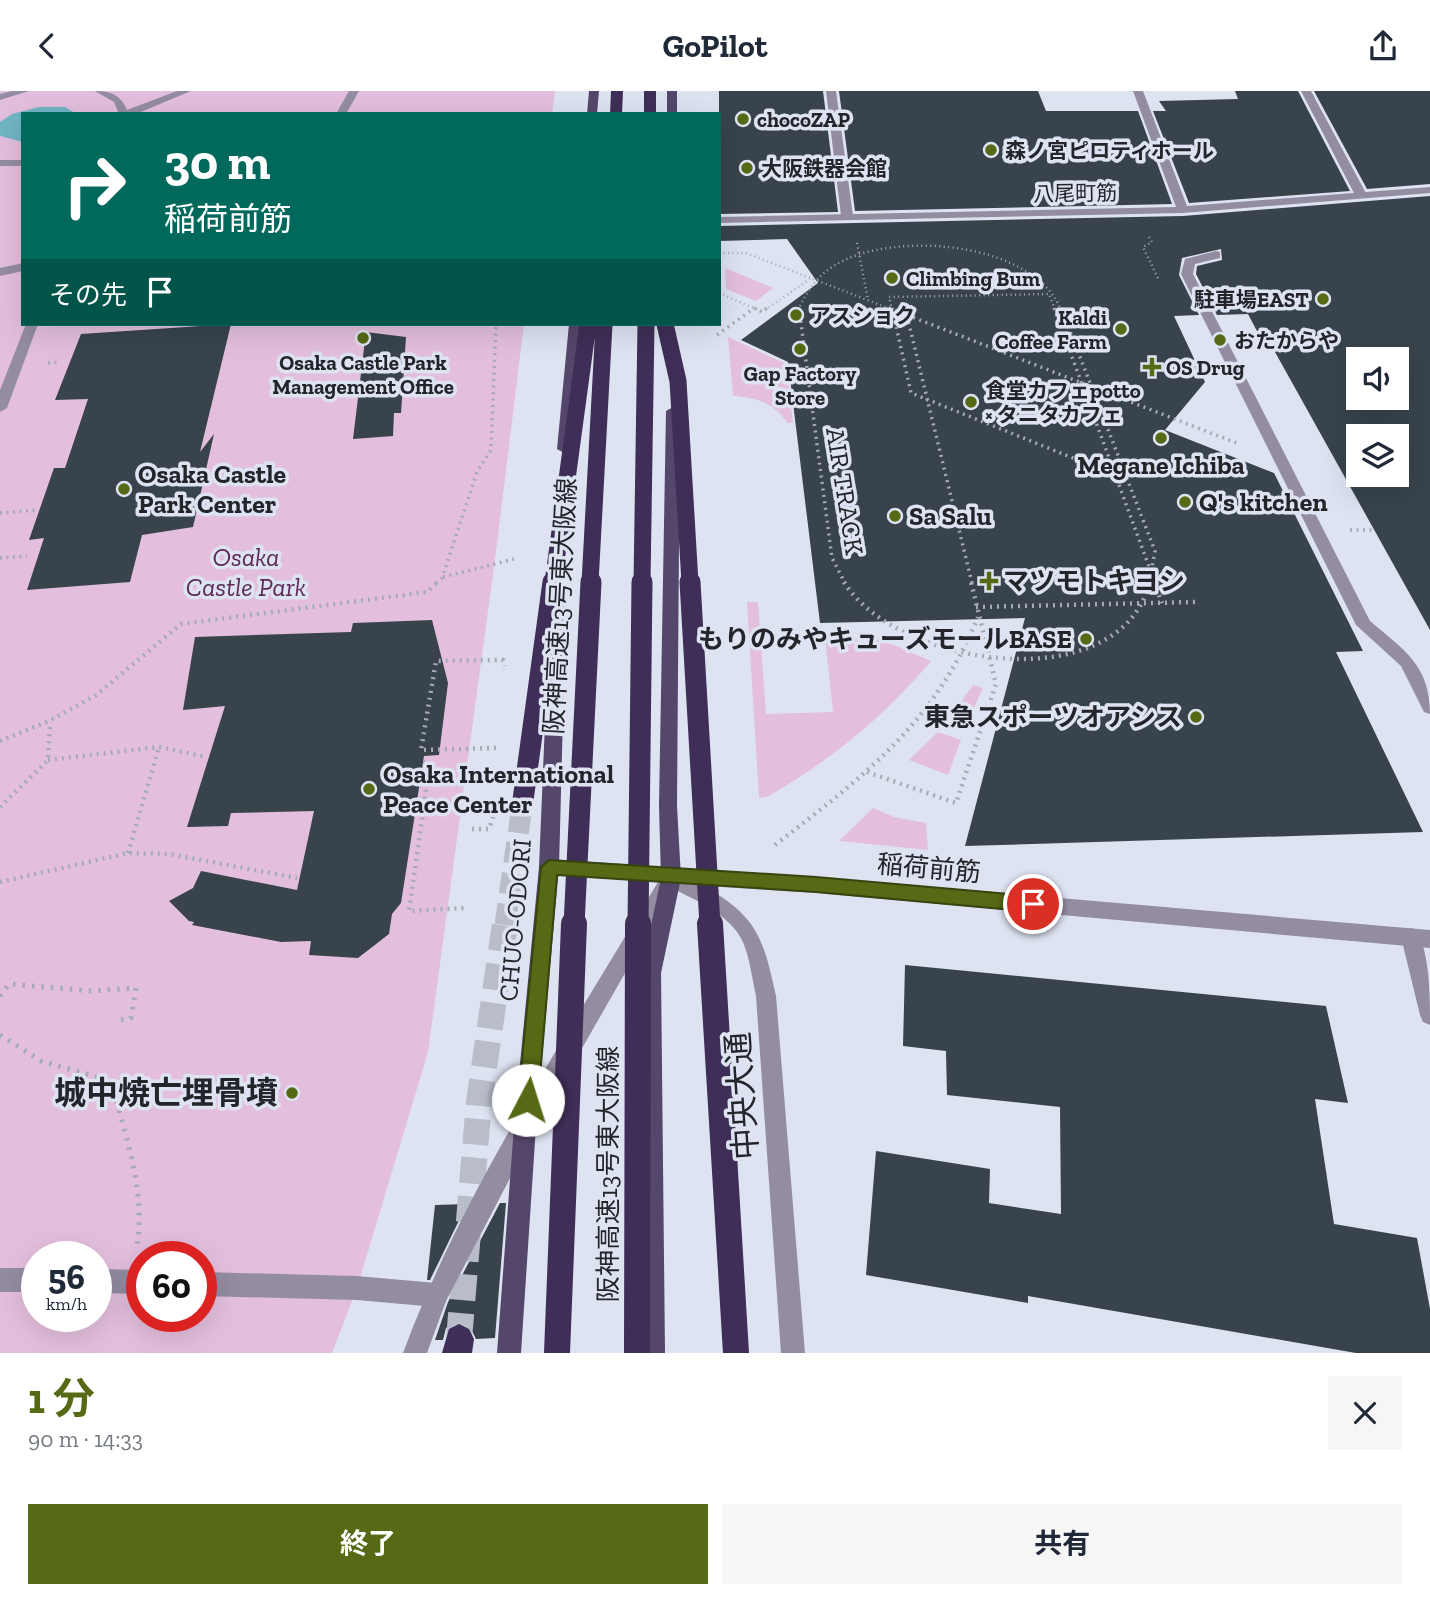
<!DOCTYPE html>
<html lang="ja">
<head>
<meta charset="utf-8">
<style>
	:root { --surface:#fff; --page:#f6f6f7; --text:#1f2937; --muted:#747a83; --accent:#566915 }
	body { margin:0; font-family:"Zilla Slab","Noto Sans JP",serif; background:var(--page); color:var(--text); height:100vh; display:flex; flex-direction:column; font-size:26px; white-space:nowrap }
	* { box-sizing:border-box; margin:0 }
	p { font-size:23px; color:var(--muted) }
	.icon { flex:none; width:38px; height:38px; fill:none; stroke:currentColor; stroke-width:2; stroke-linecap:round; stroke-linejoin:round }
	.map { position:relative; height:1262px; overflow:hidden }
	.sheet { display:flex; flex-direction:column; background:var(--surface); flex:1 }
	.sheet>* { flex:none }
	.hud { position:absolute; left:21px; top:21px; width:700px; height:214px; border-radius:0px; box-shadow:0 7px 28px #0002; background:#00695c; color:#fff; overflow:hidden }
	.tools { position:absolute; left:1346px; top:256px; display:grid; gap:14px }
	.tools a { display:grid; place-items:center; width:63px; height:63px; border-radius:0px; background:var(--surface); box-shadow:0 7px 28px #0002; font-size:35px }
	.speed { position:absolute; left:21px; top:1150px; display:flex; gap:14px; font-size:35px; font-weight:700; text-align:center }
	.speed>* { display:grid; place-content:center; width:91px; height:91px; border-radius:50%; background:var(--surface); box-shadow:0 7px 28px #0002; line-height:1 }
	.speed small { font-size:18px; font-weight:400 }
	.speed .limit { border:10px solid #d22; background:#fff; color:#111 }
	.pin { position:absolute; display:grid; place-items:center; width:60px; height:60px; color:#fff; margin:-30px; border:4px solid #fff; border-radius:50%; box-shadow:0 2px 7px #0007 }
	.me { position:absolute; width:77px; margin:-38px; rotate:5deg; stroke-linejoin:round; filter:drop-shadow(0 0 5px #0008) }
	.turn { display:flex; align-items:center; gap:24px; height:147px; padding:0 28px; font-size:32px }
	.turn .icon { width:91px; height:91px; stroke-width:2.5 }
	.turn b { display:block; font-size:49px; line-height:60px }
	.then { display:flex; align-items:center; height:66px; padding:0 28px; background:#0003; gap:14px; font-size:26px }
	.round { display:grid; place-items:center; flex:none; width:74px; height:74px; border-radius:0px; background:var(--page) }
	.head { display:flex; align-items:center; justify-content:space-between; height:119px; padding:0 28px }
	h1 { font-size:42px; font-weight:700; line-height:52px; color:var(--accent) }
	.cta { display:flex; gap:14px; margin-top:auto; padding:14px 28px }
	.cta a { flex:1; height:80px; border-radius:0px; background:var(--accent); color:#fff; font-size:28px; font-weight:700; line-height:80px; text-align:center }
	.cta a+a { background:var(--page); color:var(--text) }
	header { display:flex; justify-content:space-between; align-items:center; height:91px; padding:0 28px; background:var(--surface); font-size:32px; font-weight:700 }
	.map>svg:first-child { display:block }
</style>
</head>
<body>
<header><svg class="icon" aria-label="back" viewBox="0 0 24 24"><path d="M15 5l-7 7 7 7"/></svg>GoPilot<svg class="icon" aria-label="share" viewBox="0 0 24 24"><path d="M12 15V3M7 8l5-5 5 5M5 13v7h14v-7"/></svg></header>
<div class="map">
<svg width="1430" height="1262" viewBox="0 0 1430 1262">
	<rect width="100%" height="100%" fill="#dee3f2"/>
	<path fill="#e3bfdd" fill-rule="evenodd" d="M0,0H555L552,23H23V233H524L496,461L428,961L357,1197L332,1262H0ZM37,1166H96V1225H37ZM142,1166H201V1225H142Z
		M725,177L773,197L756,210L726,198Z
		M728,246L786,273L793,332H787C776,312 754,306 733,305Z
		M747,511H758L766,623L833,621L825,548H880L931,570C884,626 830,670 767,706L759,707Z
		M973,594L983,597L964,639L945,633Z
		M938,641L961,649L948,684L909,669Z
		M873,717L894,726L926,732L928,759L839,750Z"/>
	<path fill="#71b5c3" d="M39,16H65L77,23H23V51L0,45V31L12,23Z"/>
	<path fill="#38434c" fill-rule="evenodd" d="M719,0H823L838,121L719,123Z
		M839,0H1038L1046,20H1138L1172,113L855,120Z
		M1235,0H1298L1350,100L1189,112L1153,20H1166L1159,10L1238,8Z
		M1314,0H1430V93L1367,98Z
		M1430,105V539L1275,261H1268L1248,223L1217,224L1196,183L1197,175L1222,169L1221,158L1182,167L1179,184L1199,224L1174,225L1205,291L1165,339L1274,382L1363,560L1336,561L1423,741L965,755L1025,527L820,532L788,271L741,249L818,192L787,148L719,150V135L1183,125ZM1358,268H1396V306H1358ZM1358,345H1396V383H1358Z
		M231,233L200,361L214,343L193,436L142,444L130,491L27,499L44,447L29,449L54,377H65L88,308L55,309L81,243Z
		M366,241L406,246L401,322H394L393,345L353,348Z
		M432,529L448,592L439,664L424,665L401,812L392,823L389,843L358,867L309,864L311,850L281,851L192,834L194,831L189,830L169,810L193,797L201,780L297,799L314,720L231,722L228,735L187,736L225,615L183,619L195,546L351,541L353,532Z
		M905,874L1326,915L1348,1012L1315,1008L1334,1133L1417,1147L1430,1218V1262H1356L1028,1205V1212L866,1184L876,1060L990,1078L989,1112L1061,1123L1060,1016L947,1004L946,960L903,955Z
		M500,1112H506L495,1247L476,1248L470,1236L458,1231L446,1237L443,1249H435L448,1211Z
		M467,1113L430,1189H427L435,1114Z"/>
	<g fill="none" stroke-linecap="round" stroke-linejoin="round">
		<path stroke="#b9bdca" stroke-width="21" stroke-dasharray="21 10" stroke-linecap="butt" d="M505,834L523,709"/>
		<path stroke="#b9bdca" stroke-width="26" stroke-dasharray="26 13" stroke-linecap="butt" d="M459,1248L479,1011L505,833"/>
		<path stroke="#a6aab6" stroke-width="2.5" stroke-dasharray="1 3.5" stroke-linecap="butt" d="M1149,146L1152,151L1143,156L1158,187
			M857,152L868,209
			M719,162H746L893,219
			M719,202L758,219
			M765,219L810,188
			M892,219L889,206L1049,203L1055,219"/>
		<path stroke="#a6aab6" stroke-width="3.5" stroke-dasharray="2 4.5" stroke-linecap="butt" d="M754,217L762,221L767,217
			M889,217L1239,353
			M892,217L911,302L1113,383
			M1054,217L1155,492
			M907,225L972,492
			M717,244L753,218
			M48,272L61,271
			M0,422L39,419
			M1350,439H1374
			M0,467L27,465
			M443,486L514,468
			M436,492L442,487L477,381L491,359L496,233"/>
		<path stroke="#a6aab6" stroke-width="4.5" stroke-dasharray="2 5" stroke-linecap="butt" d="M1154,491L1162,512
			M976,516L1195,511
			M0,650L49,630L95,605L181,533L427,501L438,491
			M496,657L421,659L436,570L503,569L505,575
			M48,669L159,656L207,666
			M423,671H430L409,820L464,817
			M867,681L956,712L996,593L971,491
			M0,716L48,669L50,633
			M472,738H489L493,726
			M775,754C864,685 934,633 978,526
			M128,762L159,656
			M0,791L128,762L169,763L297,787"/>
		<path stroke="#a6aab6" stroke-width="5" stroke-dasharray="2.5 7" stroke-linecap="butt" d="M0,905L9,893L92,900L136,897L131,927L116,930
			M0,944L41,970L111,990C125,1043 146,1100 137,1155"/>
		<path fill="#948da2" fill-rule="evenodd" d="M1216,160L1220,161V167L1195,173L1193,183L1370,530C1404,559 1430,574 1430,623L1424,621L1401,575L1356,534L1181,183L1185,168Z
			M0,1177H37V1201H0Z
			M96,1178L142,1179V1203L96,1202Z
			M201,1181L357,1185L436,1192L445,1195L448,1204L445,1213L436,1216L357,1209L201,1205Z"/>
		<path fill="#948da2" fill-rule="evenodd" d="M12,0H29L0,9V3Z
			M95,0C111,0 121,4 127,19L177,0H191L136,23H119L114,11Z
			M349,0H359L346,23H336Z
			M0,69H23V75H0Z
			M23,172V180L0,185V177Z
			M26,233H38L7,317L0,321V299Z"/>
		<path fill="#948da2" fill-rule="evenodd" d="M826,0H836L853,125L847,128L841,125Z
			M1301,0H1311L1367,104L1365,106L1355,104Z
			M671,779C683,783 694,790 705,796C758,825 764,850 776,905L805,1262H781L756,905C752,887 750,868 743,851C730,822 690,807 664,793L661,787L664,781Z
			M1411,837L1418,840C1430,869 1430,902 1430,934L1423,931L1420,924L1401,846L1404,840Z"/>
		<path fill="#948da2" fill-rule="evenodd" d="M1133,0H1143L1187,115L1430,96V102L1183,122L719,132V126L1176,116Z
			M549,768L816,786L1430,839V857L816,802L676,793L533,1043L446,1210L427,1262H403C463,1099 569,941 658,791L549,784L542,782L539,776L542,770Z"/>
		<path fill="#55476b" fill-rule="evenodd" d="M589,0H599L597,23H587Z
			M667,0H677V23H667Z
			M569,233H581L571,358L564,362L557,358Z
			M673,316L680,320L677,715L681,787L661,882L665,1262H641V882L661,787L659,715L666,320Z
			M558,506L566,512L559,776L536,1035L521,1262H497L514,1035L539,776L550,512Z"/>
		<path fill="#3f2e57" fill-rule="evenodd" d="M611,0H623L622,23H610Z
			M644,0H656V23H644Z
			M459,1233L469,1238L474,1248L472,1262H442L449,1238Z"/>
		<path stroke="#a6aab6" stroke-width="2.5" stroke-dasharray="1 3.5" stroke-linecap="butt" d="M798,219C807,200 817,185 835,174C892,139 1034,150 1061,219"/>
		<path stroke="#a6aab6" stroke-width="3.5" stroke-dasharray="2 4.5" stroke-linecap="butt" d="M799,217L832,467L845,492
			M1061,217L1155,460L1149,492"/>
		<path stroke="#a6aab6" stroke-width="4.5" stroke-dasharray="2 5" stroke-linecap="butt" d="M844,491C896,576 1119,610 1150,491"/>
		<path stroke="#3f2e57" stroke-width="17" d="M665,233L678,290L690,492
			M553,492L588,233
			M590,492L604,233
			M642,492L646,233"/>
		<path stroke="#3f2e57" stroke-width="21" d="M690,491L710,834
			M523,709L553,491
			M574,834L591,491
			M638,834L642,491"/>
		<path stroke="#3f2e57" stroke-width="26" d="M710,833L736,1262
			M557,1262L574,833
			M637,1262L638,833"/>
	</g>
	<path fill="#566915" stroke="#38440e" stroke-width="2" d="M549,769L816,786L1033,805L1042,813L1033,821L816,801L557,784L538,1009L535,1016L528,1019L521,1016L518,1009L541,776Z"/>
	<g fill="#566915" stroke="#dee3f2" stroke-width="2.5">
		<circle cx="743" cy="28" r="7"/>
		<circle cx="991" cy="59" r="7"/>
		<circle cx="747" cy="77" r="7"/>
		<circle cx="892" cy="187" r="7"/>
		<circle cx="1323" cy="208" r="7"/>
		<circle cx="796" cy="224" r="7"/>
		<circle cx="1121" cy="238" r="7"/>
		<circle cx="363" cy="247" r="7"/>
		<circle cx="1220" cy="249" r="7"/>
		<circle cx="800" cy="258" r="7"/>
		<path d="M1148.5 265.5h7v7h7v7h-7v7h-7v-7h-7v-7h7z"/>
		<circle cx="971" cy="311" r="7"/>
		<circle cx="1161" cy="347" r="7"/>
		<circle cx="124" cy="398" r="7"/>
		<circle cx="1185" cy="411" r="7"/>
		<circle cx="895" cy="425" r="7"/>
		<path d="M985.5 479.5h7v7h7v7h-7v7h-7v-7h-7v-7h7z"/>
		<circle cx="1086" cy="548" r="7"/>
		<circle cx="1196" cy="626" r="7"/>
		<circle cx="369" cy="698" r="7"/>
		<circle cx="292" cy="1002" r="7"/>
	</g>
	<g text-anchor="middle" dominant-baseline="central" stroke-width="7" stroke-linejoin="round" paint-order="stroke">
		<g font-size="21" font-weight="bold" fill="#23252a" stroke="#dee3f2" text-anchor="start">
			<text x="757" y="28">chocoZAP</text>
			<text x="1005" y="59">森ノ宮ピロティホール</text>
			<text x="761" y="77">大阪鉄器会館</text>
			<text x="906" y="187">Climbing Bum</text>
			<text x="1309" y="208" text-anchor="end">駐車場EAST</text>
			<text x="810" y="224">アスショク</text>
			<text x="1107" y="226" text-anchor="end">Kaldi<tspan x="1107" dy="24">Coffee Farm</tspan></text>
			<text x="1234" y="249">おたからや</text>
			<text x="363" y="271" text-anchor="middle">Osaka Castle Park<tspan x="363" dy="24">Management Office</tspan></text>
			<text x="1166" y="276">OS Drug</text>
			<text x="800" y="282" text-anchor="middle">Gap Factory<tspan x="800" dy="24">Store</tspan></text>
			<text x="985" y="299">食堂カフェpotto<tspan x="985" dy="24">× タニタカフェ</tspan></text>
		</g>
		<g font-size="21" fill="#23252a" stroke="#dee3f2">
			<text transform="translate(1075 102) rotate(-1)">八尾町筋</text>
		</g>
		<g font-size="26" font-weight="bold" fill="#23252a" stroke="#dee3f2" text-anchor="start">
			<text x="1161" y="374" text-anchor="middle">Megane Ichiba</text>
			<text x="138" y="383">Osaka Castle<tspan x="138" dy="30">Park Center</tspan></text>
			<text x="1199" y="411">Q's kitchen</text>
			<text x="909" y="425">Sa Salu</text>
			<text x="1003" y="490">マツモトキヨシ</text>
			<text x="1072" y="548" text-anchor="end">もりのみやキューズモールBASE</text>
			<text x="1182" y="626" text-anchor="end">東急スポーツオアシス</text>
			<text x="383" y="683">Osaka International<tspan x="383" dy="30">Peace Center</tspan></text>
		</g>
		<g font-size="26" fill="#23252a" stroke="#dee3f2">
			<text transform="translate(845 400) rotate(81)">AIR TRACK</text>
			<text transform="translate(560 515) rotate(-87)">阪神高速13号東大阪線</text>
			<text transform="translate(929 777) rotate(5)">稲荷前筋</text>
			<text transform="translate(515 829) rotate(-85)">CHUO-ODORI</text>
			<text transform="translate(608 1083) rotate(-90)">阪神高速13号東大阪線</text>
		</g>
		<g font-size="26" font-style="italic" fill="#5e2958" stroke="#dee3f2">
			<text x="246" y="466">Osaka<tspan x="246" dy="30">Castle Park</tspan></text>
		</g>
		<g font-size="32" font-weight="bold" fill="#23252a" stroke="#dee3f2" text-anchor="end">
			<text x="278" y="1002">城中焼亡埋骨墳</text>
		</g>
		<g font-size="32" fill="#23252a" stroke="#dee3f2">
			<text transform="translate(742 1005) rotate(-94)">中央大通</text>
		</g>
	</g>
</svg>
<div class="tools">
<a><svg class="icon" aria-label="sound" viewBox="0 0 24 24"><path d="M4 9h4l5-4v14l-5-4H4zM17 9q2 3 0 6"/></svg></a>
<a><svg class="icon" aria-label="layers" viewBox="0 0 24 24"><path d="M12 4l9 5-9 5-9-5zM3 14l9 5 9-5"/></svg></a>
</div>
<div class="speed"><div>56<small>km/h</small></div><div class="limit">60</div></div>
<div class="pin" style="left:1033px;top:813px;background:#d93025"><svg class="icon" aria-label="arrive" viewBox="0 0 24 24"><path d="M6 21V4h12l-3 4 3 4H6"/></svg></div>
<svg class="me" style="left:528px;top:1009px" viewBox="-20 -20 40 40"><circle r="19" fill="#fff"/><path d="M0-13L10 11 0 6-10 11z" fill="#566915"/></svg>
<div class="hud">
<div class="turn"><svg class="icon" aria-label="right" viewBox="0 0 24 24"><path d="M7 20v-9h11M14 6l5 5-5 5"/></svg><div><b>30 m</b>稲荷前筋</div></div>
<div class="then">その先<svg class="icon" aria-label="arrive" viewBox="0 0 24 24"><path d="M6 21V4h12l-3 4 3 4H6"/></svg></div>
</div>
</div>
<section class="sheet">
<div class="head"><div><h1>1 分</h1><p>90 m · 14:33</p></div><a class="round"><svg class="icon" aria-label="close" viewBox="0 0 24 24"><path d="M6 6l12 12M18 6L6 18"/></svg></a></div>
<div class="cta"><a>終了</a><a>共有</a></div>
</section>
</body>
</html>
